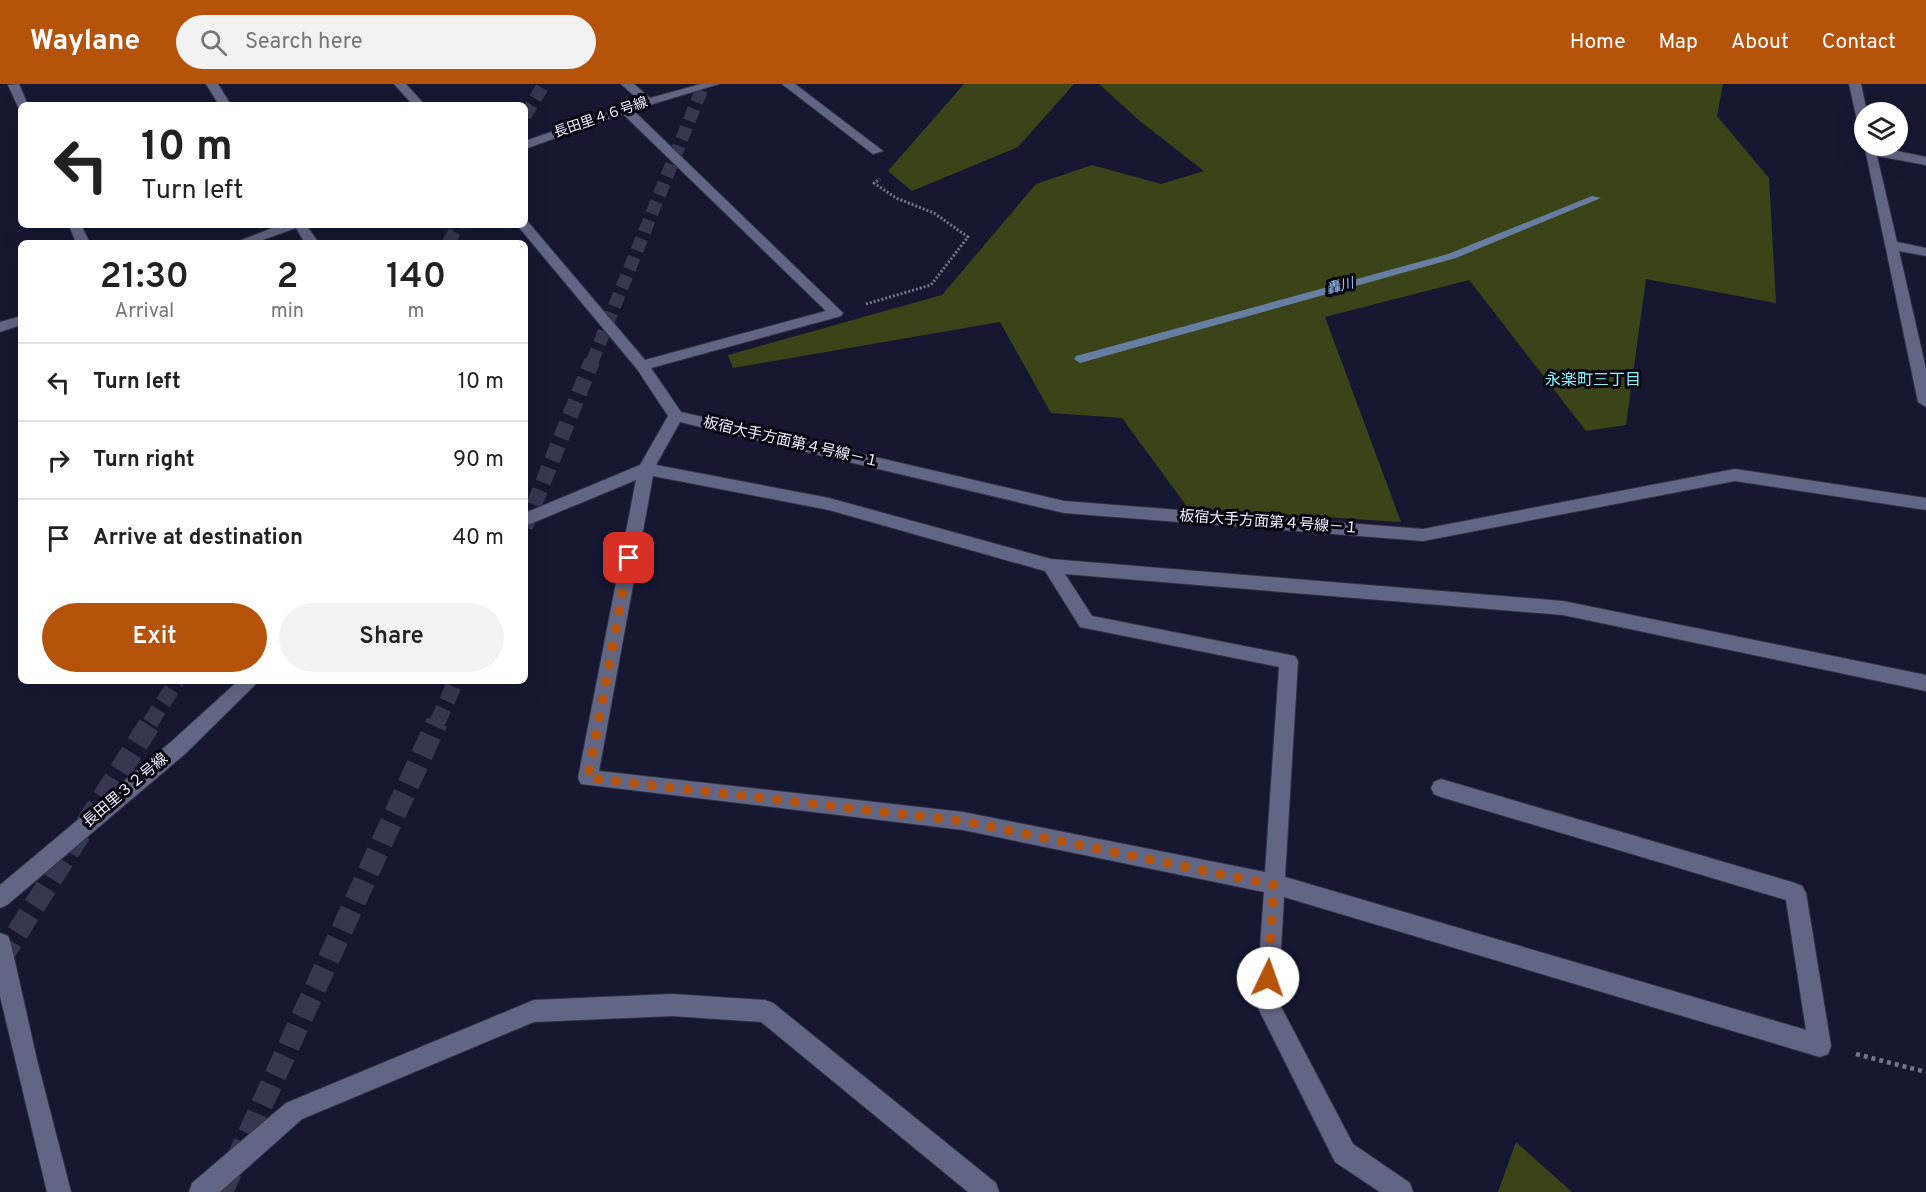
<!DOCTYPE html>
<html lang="en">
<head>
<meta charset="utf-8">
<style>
	:root { --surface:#fff; --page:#f2f2f2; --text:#222; --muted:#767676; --line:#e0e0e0; --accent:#b45309 }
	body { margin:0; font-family:Overpass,"Noto Sans JP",sans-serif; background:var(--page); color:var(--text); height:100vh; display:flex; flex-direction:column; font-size:22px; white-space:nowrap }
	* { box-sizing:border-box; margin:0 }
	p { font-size:20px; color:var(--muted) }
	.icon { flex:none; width:33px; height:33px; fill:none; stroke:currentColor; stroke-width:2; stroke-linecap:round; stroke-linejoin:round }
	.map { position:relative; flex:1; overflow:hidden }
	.panel { position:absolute; left:18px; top:156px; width:510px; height:444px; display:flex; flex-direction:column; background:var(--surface); border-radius:9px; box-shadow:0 6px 24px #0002 }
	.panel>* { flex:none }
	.top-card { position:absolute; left:18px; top:18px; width:510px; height:126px; border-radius:9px; box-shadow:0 6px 24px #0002; background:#fff; color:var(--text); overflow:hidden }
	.fabs { position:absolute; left:1854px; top:18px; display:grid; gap:12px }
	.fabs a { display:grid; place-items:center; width:54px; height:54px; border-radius:50%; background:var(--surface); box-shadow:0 6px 24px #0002; font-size:30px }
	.pin { position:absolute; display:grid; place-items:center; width:51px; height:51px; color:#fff; margin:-26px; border-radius:12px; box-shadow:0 3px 9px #0006 }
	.me { position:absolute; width:66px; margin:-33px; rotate:3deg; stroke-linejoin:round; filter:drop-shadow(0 0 4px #0008) }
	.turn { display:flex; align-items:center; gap:21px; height:126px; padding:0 24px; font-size:27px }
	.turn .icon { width:78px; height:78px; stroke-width:2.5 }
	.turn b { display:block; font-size:42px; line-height:51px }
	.eta { display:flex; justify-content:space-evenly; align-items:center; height:102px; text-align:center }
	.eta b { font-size:36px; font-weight:600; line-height:42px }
	.cta { display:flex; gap:12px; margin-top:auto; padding:12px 24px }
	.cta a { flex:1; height:69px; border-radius:36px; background:var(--accent); color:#fff; font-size:24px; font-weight:600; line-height:69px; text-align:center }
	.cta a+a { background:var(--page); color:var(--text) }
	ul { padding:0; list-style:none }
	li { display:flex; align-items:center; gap:18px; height:78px; padding:0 24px; border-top:2px solid var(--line) }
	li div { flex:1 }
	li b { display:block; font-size:22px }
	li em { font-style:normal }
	header { display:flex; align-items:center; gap:36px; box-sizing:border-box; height:84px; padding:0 30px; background:var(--accent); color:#fff }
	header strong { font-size:28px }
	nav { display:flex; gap:33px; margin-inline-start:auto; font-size:21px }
	.search { width:420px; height:54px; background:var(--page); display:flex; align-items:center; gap:15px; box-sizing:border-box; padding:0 21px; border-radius:33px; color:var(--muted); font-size:22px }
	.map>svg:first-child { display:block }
</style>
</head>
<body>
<header>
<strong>Waylane</strong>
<div class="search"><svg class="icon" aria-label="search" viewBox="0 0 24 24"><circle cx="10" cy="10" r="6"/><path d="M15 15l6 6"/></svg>Search here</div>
<nav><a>Home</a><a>Map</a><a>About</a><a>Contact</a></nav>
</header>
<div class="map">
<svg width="1926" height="1108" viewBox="0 0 1926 1108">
	<rect width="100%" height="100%" fill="#161832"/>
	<path fill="#3a4418" d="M964,0H1074L1018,63L912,107L888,87Z
		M1099,0H1723L1717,32L1769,94L1776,219L1646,195L1626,341L1586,347L1469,196L1325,233L1401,438L1188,424L1122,334L1051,329L1000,238L733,284L728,271L942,211L1036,100L1092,81L1161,100L1204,87L1141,38Z
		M1516,1058L1572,1108H1498Z"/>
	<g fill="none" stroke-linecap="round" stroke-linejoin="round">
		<path fill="#677ea2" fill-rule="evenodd" d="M1592,112L1601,114L1456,174L1080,279L1074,275L1076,272L1448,170Z"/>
		<path stroke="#363851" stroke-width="13" stroke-dasharray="13 7" stroke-linecap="butt" d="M525,32L544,0
			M448,159L459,141
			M592,278L704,0"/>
		<path stroke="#363851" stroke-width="16" stroke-dasharray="16 8" stroke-linecap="butt" d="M525,443L592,277
			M150,639L177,597
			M437,639L456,597"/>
		<path stroke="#363851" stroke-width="22" stroke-dasharray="22 10" stroke-linecap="butt" d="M0,876L151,638
			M222,1108L437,638"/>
		<g stroke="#333246" stroke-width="2">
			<path id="minor" d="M206,0H218L231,21H219Z
				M394,0H406L425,21H413Z
				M621,0H634L650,14L701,0H719L633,26L843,229L841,232L651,284L681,328L1064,417L1423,445L1735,385L1926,414V426L1735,397L1423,457L1064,429L680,338L656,381L829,414L1051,475L1563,517L1926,591V607L1563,531L1065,490L1092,532L1295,572L1298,577L1285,793L1806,946L1786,816L1441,713L1434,710L1431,704L1434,698L1441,695L1795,799L1802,802L1806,809L1831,962L1828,970L1820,973L1284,813L1278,917L1353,1060L1410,1099L1413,1108H1380L1335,1078L1259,926L1256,918L1264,808L963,746L581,700L578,694L636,396L525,442V429L640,381L668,332L637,285L517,141L528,138L645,276L826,227L623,30L525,65V57L640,17ZM653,392L829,426L1045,487L1080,543L1279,583L1265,788L963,728L599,687Z
				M782,0H795L883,67L873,70Z
				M1849,0H1861L1867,28H1864V44L1858,41Z
				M8,1L19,0L28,21L18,23Z
				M1864,60L1926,73V81L1877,72L1897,158L1926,164V172L1899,167L1926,285V323L1918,318Z
				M69,141H81L90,159H76Z
				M280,141H306L319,159H305L296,144L254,159H234Z
				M21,232V241L0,248V238Z
				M238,597H259L186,669L7,821L0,824V801L172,657Z
				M0,849L8,852L11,860L37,976L71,1108H47L0,912Z
				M672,910L765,916L773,919L996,1099L999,1108H968L761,938L672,932L534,938L302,1035L220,1108H189L192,1099L286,1019L534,916Z"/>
		</g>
		<path stroke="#73758b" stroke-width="3" stroke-dasharray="2 2" stroke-linecap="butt" d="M866,220L931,201L968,153L934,129L896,114L874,99L880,95"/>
		<path stroke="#73758b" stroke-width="4.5" stroke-dasharray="4 4" stroke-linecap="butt" d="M1856,970L1926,988"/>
		<use href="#minor" fill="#626685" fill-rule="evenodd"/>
	</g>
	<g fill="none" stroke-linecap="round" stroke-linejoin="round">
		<path stroke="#b45309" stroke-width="10" stroke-dasharray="0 18" d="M629,474L588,694L963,737L1274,801L1268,894"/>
	</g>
	<g text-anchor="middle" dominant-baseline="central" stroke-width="6" stroke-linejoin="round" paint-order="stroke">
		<g font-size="14" fill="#edeffe" stroke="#05050f">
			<text transform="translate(601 34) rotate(-19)">長田里４６号線</text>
		</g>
		<g font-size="14" font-style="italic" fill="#9bc4fb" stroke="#05050f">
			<text transform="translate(1340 203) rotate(-15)">轟川</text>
		</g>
		<g font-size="15" fill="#edeffe" stroke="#05050f">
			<text transform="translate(791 359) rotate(13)">板宿大手方面第４号線－１</text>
			<text transform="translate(1269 439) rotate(4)">板宿大手方面第４号線－１</text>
			<text transform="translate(126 707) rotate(-40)">長田里３２号線</text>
		</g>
		<g font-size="16" fill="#89f5f9" stroke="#05050f">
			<text x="1593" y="297">永楽町三丁目</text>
		</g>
	</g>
</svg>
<div class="fabs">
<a><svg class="icon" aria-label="layers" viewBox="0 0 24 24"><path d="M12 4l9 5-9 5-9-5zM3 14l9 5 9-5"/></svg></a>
</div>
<div class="pin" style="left:629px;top:474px;background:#d93025"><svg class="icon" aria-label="arrive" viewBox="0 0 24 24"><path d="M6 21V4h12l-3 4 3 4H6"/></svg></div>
<svg class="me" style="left:1268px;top:894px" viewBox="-20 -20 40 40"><circle r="19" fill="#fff"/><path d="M0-13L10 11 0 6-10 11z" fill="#b45309"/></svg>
<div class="top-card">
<div class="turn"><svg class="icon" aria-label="left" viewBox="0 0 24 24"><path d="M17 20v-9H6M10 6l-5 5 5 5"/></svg><div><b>10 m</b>Turn left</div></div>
</div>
<section class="panel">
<div class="eta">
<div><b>21:30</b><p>Arrival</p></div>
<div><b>2</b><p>min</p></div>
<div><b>140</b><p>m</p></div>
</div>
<ul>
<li><svg class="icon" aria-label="left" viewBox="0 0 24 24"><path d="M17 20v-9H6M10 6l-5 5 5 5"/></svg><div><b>Turn left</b></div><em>10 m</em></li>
<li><svg class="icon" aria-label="right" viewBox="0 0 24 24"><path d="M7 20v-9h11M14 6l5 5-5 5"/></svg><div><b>Turn right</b></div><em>90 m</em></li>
<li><svg class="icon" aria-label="arrive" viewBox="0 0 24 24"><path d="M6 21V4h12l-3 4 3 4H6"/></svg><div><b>Arrive at destination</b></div><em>40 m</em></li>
</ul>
<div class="cta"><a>Exit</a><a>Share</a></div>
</section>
</div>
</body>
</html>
